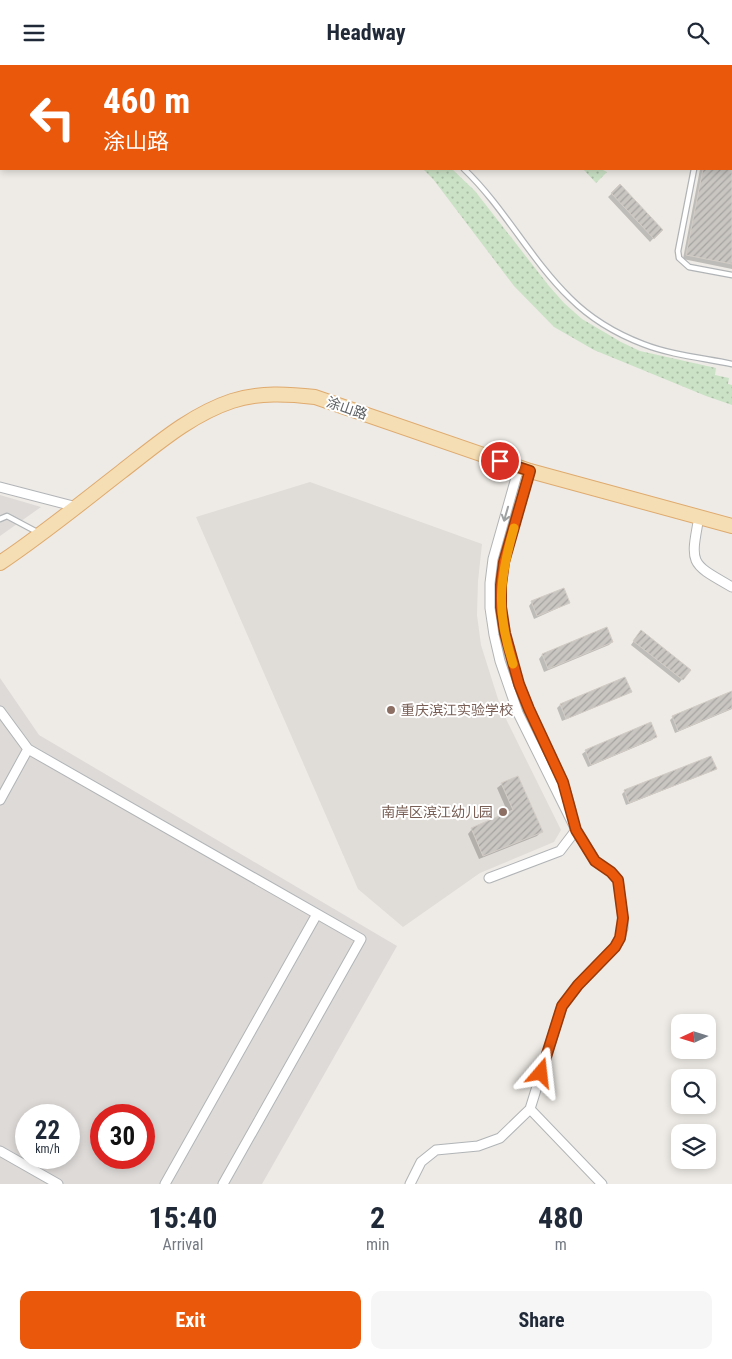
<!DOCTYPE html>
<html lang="en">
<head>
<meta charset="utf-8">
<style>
	:root { --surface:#fff; --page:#f6f6f7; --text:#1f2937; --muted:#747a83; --accent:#ea580c }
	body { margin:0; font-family:"Roboto Condensed","Noto Sans SC",sans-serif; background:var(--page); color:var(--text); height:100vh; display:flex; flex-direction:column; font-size:19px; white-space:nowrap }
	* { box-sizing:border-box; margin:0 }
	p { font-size:16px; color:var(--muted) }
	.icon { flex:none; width:28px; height:28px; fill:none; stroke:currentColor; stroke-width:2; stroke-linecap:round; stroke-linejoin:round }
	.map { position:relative; height:1119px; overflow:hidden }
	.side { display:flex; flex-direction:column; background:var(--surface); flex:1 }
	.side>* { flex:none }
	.hud { position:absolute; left:0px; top:0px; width:732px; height:105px; box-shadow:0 2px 8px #0003; background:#ea580c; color:#fff; overflow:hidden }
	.needle { width:32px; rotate:266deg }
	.fabs { position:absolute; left:671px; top:949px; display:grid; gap:10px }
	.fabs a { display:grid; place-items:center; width:45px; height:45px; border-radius:10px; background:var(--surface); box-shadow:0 2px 8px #0003; font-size:25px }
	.speed { position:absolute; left:15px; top:1039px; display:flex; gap:10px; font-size:25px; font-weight:700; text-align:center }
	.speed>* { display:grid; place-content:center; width:65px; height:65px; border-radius:50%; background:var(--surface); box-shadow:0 2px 8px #0003; line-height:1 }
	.speed small { font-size:12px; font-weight:400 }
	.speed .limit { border:8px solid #d22; background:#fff; color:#111 }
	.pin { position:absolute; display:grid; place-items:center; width:42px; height:42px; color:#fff; margin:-21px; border:2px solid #fff; border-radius:50%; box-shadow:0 1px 5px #0007 }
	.me { position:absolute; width:55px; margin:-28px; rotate:17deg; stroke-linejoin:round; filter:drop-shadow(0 0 4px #0008) }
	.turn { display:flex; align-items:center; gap:18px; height:105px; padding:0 20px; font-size:22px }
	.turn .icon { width:65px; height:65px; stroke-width:2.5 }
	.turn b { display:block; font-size:35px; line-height:42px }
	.eta { display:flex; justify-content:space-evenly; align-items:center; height:85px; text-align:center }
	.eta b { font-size:30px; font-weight:700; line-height:35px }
	.button { display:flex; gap:10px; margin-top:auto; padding:10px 20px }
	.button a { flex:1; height:58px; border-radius:10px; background:var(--accent); color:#fff; font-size:20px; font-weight:700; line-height:58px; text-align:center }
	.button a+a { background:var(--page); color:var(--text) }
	header { display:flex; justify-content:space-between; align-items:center; height:65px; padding:0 20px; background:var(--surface); font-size:22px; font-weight:700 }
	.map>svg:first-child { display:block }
</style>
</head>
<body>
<header><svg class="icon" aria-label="menu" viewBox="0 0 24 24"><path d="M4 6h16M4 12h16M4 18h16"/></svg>Headway<svg class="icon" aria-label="search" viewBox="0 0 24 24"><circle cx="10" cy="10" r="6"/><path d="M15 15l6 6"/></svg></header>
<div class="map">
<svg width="732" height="1119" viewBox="0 0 732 1119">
	<defs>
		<pattern id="grass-dots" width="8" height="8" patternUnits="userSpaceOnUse" patternTransform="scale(1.25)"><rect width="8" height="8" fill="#cbe2c6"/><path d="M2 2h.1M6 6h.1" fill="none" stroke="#a8bba4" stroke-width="1.8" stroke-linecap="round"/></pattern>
		<pattern id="building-hatch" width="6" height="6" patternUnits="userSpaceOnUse" patternTransform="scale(1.25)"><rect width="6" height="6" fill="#c9c6c2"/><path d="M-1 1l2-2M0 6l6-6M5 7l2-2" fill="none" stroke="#a6a4a1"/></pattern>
	</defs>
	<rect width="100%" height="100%" fill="#eeebe6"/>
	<path fill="#dddad8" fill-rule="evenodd" d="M0,430L41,442L0,471Z
		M0,613L39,670L397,881L262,1119H0ZM26,1050H69V1092H26ZM101,1050H144V1092H101Z"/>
	<path fill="#e0dcd8" d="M310,417L482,479L478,516L477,550L481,580L498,634L507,656L561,765L554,777L480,808L403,862L358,824L196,452Z"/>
	<path fill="url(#grass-dots)" d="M423,104H452L475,126L549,221L564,238L582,254L621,277L640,286L716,303L715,310L729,313L728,319L732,320V340L706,331L594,285L554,262L514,221L433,114Z
		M583,104H601L607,107L596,118Z"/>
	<path fill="#0003" d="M147,0H201L207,1H147Z
		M731,46H732V204L683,194L700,104H731Z
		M620,121L661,165L650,177L608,132Z
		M532,537H568L565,540L534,554L529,541Z
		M607,564L612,577L609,580L544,607L539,594L542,590Z
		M638,570L690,605L679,618L631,580Z
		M625,613L630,626L627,629L562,656L557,643L560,640Z
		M732,627V644L675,668L670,655L673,652Z
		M655,672L652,675L588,702L582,689L586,686Z
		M715,704L712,706L626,740L622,729L625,726Z
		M502,719L541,767L537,771L479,794L468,769L472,764L508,748L497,723Z"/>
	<path fill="url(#building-hatch)" stroke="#d2ccc5" d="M703,104H732V199L686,190Z
		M620,119L663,165L654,174L611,128Z
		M564,523L570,538L537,551L531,536Z
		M607,562L613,577L548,604L542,589Z
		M641,565L691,605L683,615L633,576Z
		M625,612L632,627L566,654L560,639Z
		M732,626V643L678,666L672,651Z
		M651,657L657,672L591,700L585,685Z
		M711,691L717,704L629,738L624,725Z
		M518,711L543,767L483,791L471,763L513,745L501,718Z"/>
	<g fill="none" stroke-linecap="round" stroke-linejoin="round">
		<g stroke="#b1b4b6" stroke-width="7">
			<path id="lane" d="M73,0L77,1
				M589,0L595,1
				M731,28L732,29
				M464,104C504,142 530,194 570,233C590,253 617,269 643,279C671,290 703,293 732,299
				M694,104L678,186L679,193L689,202L732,210
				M0,454L7,451L39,468"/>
		</g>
		<g stroke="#b1b4b6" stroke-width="11">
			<path id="street" d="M0,17H1
				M530,406C522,436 510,467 504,498C494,547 510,597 528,643C538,668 552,691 562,716C566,725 568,735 571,745
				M0,422L77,442
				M699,452C690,500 690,498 732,522
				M0,646L28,684
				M0,735L28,684L361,874L223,1119
				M489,813L560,786L576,765
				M530,1044L602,1119
				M0,1086L58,1119
				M165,1119L317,849
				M410,1119L421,1097L436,1085L478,1081L500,1073L530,1044L562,941L578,920L615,882L620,873L623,863V853L618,815L611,807L595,796L576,765L518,648L500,596L494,570L490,543V518L493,494L519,402"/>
		</g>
		<g stroke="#dfaa6e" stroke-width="16">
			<path id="primary" d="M0,498C42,470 81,438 121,407C156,380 190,350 232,336C259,327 289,329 315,332L530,406L732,461"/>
		</g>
		<use href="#lane" stroke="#fff" stroke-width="4.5"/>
		<use href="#street" stroke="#fff" stroke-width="9"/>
		<use href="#primary" stroke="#f5deb4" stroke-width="14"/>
	</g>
	<defs><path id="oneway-shaft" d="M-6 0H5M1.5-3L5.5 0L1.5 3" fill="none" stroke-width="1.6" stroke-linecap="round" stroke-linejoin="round" transform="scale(1.25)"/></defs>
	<use stroke="#9ea1a2" href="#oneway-shaft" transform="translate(506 449) rotate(106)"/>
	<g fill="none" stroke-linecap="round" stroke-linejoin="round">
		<g stroke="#983908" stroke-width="12">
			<path id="route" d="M500,396L530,406L504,497L501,520V542L505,568L519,619L529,644L563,717L576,765L595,796L611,807L618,815L623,853L620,873L615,882L578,920L562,941L541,1008"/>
		</g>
		<use href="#route" stroke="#ea580c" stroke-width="9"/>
		<path stroke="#f59e0b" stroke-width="9" d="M513,599C496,546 499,515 514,463"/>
	</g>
	<g fill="#8d6e63" stroke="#fff" stroke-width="2">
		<circle cx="391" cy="645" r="5"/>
		<circle cx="503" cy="747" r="5"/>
	</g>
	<g text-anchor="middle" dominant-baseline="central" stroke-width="4" stroke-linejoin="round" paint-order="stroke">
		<g font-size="14" fill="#5e6264" stroke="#fff">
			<text transform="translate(347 343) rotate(19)">涂山路</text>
		</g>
		<g font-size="14" fill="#785e54" stroke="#fff" text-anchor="start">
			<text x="401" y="645">重庆滨江实验学校</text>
			<text x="493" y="747" text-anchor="end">南岸区滨江幼儿园</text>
		</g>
	</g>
</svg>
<div class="fabs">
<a><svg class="needle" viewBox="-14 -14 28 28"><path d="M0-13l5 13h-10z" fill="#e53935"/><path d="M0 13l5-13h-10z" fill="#747a83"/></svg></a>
<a><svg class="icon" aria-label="search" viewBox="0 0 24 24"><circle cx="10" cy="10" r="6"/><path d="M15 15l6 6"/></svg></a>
<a><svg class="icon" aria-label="layers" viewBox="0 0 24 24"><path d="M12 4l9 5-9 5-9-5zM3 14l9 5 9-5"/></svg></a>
</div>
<div class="speed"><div>22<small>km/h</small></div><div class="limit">30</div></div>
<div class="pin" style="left:500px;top:396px;background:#d93025"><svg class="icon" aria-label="arrive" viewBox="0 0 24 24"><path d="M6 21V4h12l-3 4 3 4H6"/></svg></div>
<svg class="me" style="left:541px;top:1008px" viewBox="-20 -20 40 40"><path d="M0-17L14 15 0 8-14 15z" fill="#ea580c" stroke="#fff" stroke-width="4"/></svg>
<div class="hud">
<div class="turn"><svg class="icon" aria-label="left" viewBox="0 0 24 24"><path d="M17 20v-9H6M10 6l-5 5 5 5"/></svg><div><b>460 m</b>涂山路</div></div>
</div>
</div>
<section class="side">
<div class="eta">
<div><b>15:40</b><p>Arrival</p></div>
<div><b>2</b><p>min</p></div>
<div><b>480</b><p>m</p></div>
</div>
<div class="button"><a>Exit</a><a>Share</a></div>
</section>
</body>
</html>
